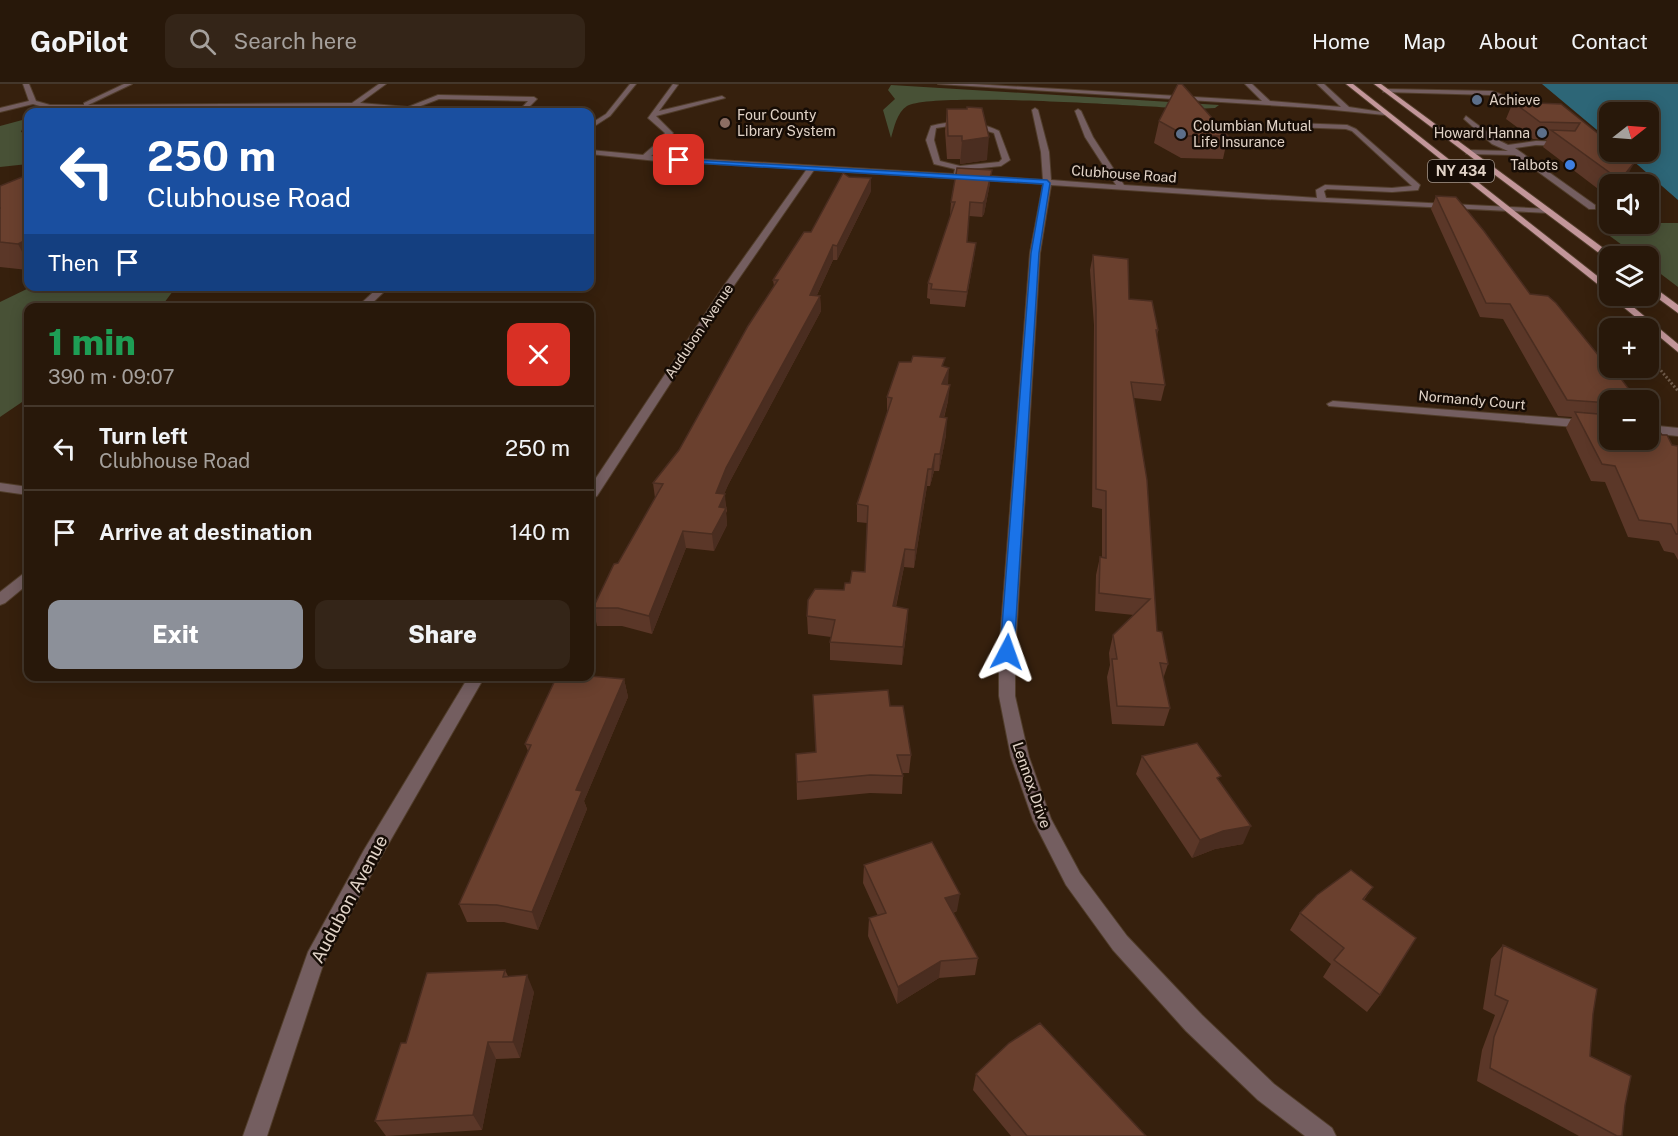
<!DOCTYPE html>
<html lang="en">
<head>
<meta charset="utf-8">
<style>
	:root { --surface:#28180a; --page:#342518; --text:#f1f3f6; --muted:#a5a09c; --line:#44372b; --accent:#8c9099 }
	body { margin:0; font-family:"Public Sans",sans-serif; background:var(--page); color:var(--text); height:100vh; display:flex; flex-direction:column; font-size:22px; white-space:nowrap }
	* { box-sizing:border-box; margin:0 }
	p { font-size:20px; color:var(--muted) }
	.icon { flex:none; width:33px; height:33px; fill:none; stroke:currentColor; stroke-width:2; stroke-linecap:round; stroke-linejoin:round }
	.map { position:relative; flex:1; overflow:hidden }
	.panel { position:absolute; left:24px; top:219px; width:570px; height:378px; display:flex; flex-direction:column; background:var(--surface); border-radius:12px; box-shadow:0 3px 15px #0003,0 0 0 2px var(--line) }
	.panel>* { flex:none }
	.top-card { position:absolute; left:24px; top:24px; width:570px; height:183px; border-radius:12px; box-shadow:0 3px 15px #0003,0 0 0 2px var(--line); background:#1a4fa0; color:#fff; overflow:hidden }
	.needle { width:39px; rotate:73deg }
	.fabs { position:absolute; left:1599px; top:18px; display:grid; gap:12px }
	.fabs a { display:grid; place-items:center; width:60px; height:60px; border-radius:12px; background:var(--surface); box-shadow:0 3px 15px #0003,0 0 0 2px var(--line); font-size:30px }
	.pin { position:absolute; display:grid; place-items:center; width:51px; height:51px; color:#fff; margin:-26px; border-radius:12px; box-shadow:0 3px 9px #0006 }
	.me { position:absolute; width:66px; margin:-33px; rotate:4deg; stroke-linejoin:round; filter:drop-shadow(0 0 4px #0008) }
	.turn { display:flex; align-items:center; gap:21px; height:126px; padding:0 24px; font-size:27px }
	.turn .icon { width:78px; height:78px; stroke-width:2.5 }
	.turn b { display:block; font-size:42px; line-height:51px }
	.then { display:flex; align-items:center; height:57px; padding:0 24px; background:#0003; gap:12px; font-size:22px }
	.round { display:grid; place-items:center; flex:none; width:63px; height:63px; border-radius:12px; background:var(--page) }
	.summary { display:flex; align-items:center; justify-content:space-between; height:102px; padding:0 24px }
	h1 { font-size:36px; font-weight:800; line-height:45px; color:#1e9e55 }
	.primary-button { display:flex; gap:12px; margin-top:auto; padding:12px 24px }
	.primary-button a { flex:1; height:69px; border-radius:12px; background:var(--accent); color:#fff; font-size:24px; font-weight:800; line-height:69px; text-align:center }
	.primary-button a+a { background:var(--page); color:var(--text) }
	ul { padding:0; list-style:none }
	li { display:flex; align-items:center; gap:18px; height:84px; padding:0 24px; border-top:2px solid var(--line) }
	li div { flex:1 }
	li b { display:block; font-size:22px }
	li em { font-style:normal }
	header { display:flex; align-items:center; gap:36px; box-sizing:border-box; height:84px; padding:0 30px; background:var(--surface); border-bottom:2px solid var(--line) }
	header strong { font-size:28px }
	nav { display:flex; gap:33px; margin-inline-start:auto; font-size:21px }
	.search { width:420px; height:54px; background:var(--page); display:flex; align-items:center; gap:15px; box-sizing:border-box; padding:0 21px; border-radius:12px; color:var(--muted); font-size:22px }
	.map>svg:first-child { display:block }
</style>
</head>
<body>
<header>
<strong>GoPilot</strong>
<div class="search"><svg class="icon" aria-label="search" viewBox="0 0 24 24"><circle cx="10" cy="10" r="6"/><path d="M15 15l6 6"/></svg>Search here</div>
<nav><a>Home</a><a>Map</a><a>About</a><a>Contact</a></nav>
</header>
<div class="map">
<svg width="1678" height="1052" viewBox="0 0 1678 1052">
	<rect width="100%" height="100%" fill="#36200d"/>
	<path fill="#485136" d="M891,1L1219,21L1215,24L1194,25C1153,23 930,7 907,22C897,28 894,44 891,54L883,26L895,15L888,6Z
		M26,35L21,48L28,50V80L0,83V42Z
		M1609,139H1678V203L1649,181L1648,172H1637L1599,144Z
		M33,202H176V203L161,223L28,224V314L0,333V218Z"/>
	<path fill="#2d6677" d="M1542,0H1678V116L1623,68H1648V28H1610L1609,56Z"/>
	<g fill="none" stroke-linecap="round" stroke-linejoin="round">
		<g stroke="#513d2b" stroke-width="2">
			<path id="minor" d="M23,0H29L36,17L50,21H84V19L124,0H132L88,21L352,19L379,0H386L360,19L408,23L438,11L534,13L537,15L524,28H518L528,17L439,15L418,23L443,26L446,28L296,22L50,25L33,20L0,28V24L29,17Z
				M630,0H636L610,32L590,45V40L606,30Z
				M673,0L678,1L659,27L722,12L725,14L656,32L673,49L664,62L651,72L954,90L955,85L934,80L926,56L931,42C954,36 977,36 999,47L1010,76L1001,82L962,86L961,90L1043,96L1041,68L1032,26L1035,24L1038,26L1049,68L1051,96L1116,101L1085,53L1075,27L1078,25L1081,27L1093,53L1124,101L1317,114L1316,106L1325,101L1392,104L1412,102L1352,47L1346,45L1293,43L1290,41L1293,39L1347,41L1356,45L1420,101L1418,106L1392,108L1327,105L1324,107L1326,114L1549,125L1553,127L1549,129L1263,115L1051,101L1040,169L1015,569V612L1029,673L1051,735L1080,789L1127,852L1202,931L1274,1000L1332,1044L1336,1052H1305L1258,1016L1186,947L1113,866L1066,801L1033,736L1011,673L999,612V569L1030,169L1043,100L814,86L733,203L597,412L590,416V403L723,203L807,85L657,77L590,70V66L643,71L658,58L665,49L648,34ZM949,42L974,43L994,49L1002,75L999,78L960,82L940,77L934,56L936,44Z
				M938,0H973L1262,17L1245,0H1252L1270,17L1341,23L1317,0H1324L1349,23L1388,29L1385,31L1314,24Z
				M1385,5L1492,7L1508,13L1533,29L1528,30L1504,15L1491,11L1383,8Z
				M1466,32L1498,56L1508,61L1536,57L1569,58L1566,62L1536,61L1515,64L1595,121V125H1589L1515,71L1466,70L1469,66L1508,67L1492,60L1464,35Z
				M380,202H390L367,224H356Z
				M1333,317L1610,338V346L1329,322L1327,320Z
				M1648,341L1678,344V352L1648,349Z
				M0,399L28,403V411L0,407Z
				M28,488V500L5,519L0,521V508L23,490Z
				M469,592H485L378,778L324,878L267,1052H243L308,868L364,766Z"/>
		</g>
		<g stroke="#513d2b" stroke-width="2">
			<path id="major" d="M1346,0H1353L1610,202V210Z
				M1374,0H1381L1614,172L1607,175Z
				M1648,199L1678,221V229L1648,207Z
				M1610,212H1620L1678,260V268Z"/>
		</g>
		<path stroke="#6e5a49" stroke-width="3" stroke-dasharray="2 2" stroke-linecap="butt" d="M1648,271L1678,307"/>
		<use href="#minor" fill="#745e60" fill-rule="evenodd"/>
		<use href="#major" fill="#c3969a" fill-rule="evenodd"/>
	</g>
	<path fill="#5b3728" d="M1513,18L1561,20L1610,59L1624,98L1622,100H1610V114L1543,63L1547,56L1533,55L1506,35Z
		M947,25L987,76L960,80V75H947L945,47Z
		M1159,37L1228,52L1223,75L1181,74L1154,59Z
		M28,93V186L0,183V102Z
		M990,99L984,130L982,133L969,132L967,158L976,159L974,173L965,223L930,220V215L927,214L928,199L951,131H950L951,118Z
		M871,107L837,176H833L817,211L820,212L821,227L728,401L724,410L727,427L726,429L727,441L714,467L686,464L652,550L622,542H597L593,524L655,414L653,399L679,366L774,202L773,196L811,148Z
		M1436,112L1530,210L1610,316V356L1662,351L1672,361L1678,362V476L1674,469L1664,467L1659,457L1628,453L1605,398L1591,397L1566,344L1572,333L1558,332L1503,235L1480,233L1431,125Z
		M1093,171L1129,215L1158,246L1157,252L1165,301L1161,317L1134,314L1157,547L1168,580L1163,595L1170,624L1164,642L1112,640L1107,593L1110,581L1109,569L1113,551L1134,531L1095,527L1096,491L1100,473L1102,474V425L1092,423L1094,241L1090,186Z
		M944,283L947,301L948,317L944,334L946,351L939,387H934L930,402H927L914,484L904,483L896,523L908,525L907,543L902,581L830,576V558L831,553L808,550L807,532L844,506L850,499L865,488L867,439L857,438V420L887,330V313Z
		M624,595L628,613L584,717L587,725L538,846L504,838H467L459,820L528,667L525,660Z
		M890,622L911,671L909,689H902L903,692L902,710L870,709L797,716L796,670L815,668Z
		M1142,672L1219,697L1243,760L1215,765L1192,774L1136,690Z
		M864,781L957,827L953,829L978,874L975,891L939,894L897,920L868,852L869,834L878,832L863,799Z
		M1373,803L1364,816L1380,911L1367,928L1323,893L1331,880L1290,846L1300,829Z
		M1503,861L1593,930L1590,972L1625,1021L1622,1052H1579L1477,997L1482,966L1495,931L1483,925L1491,875Z
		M505,886L508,892L534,908L520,974L496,975L482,1046L386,1052L375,1037L406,959Z
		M976,990L1146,1052H1011L973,1006Z"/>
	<path fill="#4a2d20" d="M989,53L987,76L960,80L962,57Z
		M1634,79L1624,98L1622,100H1618L1620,96Z
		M992,86L990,99L984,130L982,133L983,119Z
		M871,94V107L837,176V162Z
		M28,155V179L18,160Z
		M976,159L974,173L965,223L967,208Z
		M833,161V176L810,226V211Z
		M820,212L821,227L728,401L721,418L725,410L727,441L714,467L712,450L716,409L726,384Z
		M949,284L948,300L941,316L942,300Z
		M950,301L948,317L939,350L940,333Z
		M947,334L946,351L939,387L940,370Z
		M935,370L934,387L930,402L932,385Z
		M928,385L927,402L914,484L915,466Z
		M683,447L686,464L652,550L649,532Z
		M905,465L904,483L892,540L893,522Z
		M908,525L907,543L902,581L903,563Z
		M624,595L628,613L584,717L587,725L538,846L532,828L576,706Z
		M1251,742L1243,760L1215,765L1192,774L1200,756L1223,747Z
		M960,810L957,827L942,831L945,814Z
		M941,877L939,894L897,920L898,903Z
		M527,891L534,908L520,974L513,958Z
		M488,958L496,975L482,1046L473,1031Z"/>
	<path fill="#6a402e" stroke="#4a2d20" stroke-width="1.5" d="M1178,0H1182L1228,52H1186L1159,37Z
		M1513,18L1561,20L1610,59V68H1620L1634,79L1620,96L1551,46L1575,47L1580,39L1540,38Z
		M967,23L982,24L989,53L962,57V52H948L947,25H967Z
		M957,84L992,86L985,116L983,119L970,118L967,158L976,159L967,208L931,205L932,200L928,199L955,118H951Z
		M843,89L849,93L871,94L837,162L833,161L810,211L820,212L726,384L716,409L725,410L719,423L726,424L712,450L683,447L649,532L618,524H593L614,480L618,479L663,400L653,399L679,366L748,242L778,196H773L804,148H811Z
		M22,93H28V155L18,160L0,158V124H1H0V102Z
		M1436,112L1456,113L1484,147L1530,210L1548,212L1556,219L1599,272H1604L1610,279V284H1613L1637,316H1610V319L1567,316L1510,220L1486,219Z
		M1093,171L1128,175L1129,215L1152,217L1158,246H1156L1165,301L1131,298L1147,396L1157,547L1162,548L1168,580L1160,579L1170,624L1117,622L1112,575H1117L1113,551L1150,515L1099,509L1100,473L1106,474V407L1096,405V225Z
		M913,272L945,274L942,282L949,284L942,300L950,301L940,333L947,334L940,370H935L932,385H928L915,466L905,465L893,522L908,525L903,563L830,558L835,536L807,532L808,516L815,505L844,506L845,499H850L852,487L865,488L868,422L857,420L892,314L887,313L899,278H911Z
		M1575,328L1610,331V356H1648V332L1662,351H1667L1672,361L1678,362V450H1676L1671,440L1639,436L1615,382L1602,380Z
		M557,592H590L624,595L576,706L582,707L532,828L497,821L459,820L531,661L525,660Z
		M888,606L890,622H903L911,671H897L903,692L870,691L797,698L796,670L816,668L813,611Z
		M1197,659L1221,692L1217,694L1251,742L1223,747L1200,756L1142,672Z
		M932,758L960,810L945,814L978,874L941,877L898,903L869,834L886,829L864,781Z
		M1351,786L1373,803L1363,815L1416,854L1380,911L1334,876L1344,864L1300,829L1317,811Z
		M1503,861L1597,905L1593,930L1590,972L1631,992L1625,1021L1622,1052H1617L1490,984L1494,953L1508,917L1495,911Z
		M505,886L503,893L527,891L513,958H488L473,1031L375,1037L401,959H406L427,889Z
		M1040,939L1146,1052H1027L976,990L1009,959Z"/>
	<path fill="#1a73e8" stroke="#114b97" stroke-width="1.5" d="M677,75L1047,96L1050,99L1039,169L1014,568L1012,572L1007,574L1000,568L1031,169L1043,100L679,78Z"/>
	<g fill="#5c6f8a" stroke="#160c05" stroke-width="2">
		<circle cx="1477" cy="16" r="6"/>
		<circle cx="1542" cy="49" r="6"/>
		<circle cx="1181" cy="50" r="6"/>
	</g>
	<circle fill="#8d6e63" stroke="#160c05" stroke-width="2" cx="725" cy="39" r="6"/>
	<circle fill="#3f7fe0" stroke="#160c05" stroke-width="2" cx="1570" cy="81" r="6"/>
	<g text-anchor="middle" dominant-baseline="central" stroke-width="5" stroke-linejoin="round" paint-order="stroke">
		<g font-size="14" fill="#e1d3c7" stroke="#160c05" text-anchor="start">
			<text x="1489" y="16">Achieve</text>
			<text x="737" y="31">Four County<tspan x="737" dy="16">Library System</tspan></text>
			<text x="1193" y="42">Columbian Mutual<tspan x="1193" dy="16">Life Insurance</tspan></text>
			<text x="1530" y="49" text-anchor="end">Howard Hanna</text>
			<text x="1558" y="81" text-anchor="end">Talbots</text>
		</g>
		<rect fill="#160c05" stroke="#a4978d" stroke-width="1.5" x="1428" y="76" width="66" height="22" rx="4.5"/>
		<g font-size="14" font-weight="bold" fill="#e1d3c7">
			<text x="1461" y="87">NY 434</text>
		</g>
		<g font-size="14" fill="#e1d3c7" stroke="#160c05">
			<text transform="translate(1124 90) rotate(4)">Clubhouse Road</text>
			<text transform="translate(699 247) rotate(-56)">Audubon Avenue</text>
			<text transform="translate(1472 316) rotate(5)">Normandy Court</text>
		</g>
		<g font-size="15" fill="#e1d3c7" stroke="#160c05">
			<text transform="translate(1032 701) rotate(71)">Lennox Drive</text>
		</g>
		<g font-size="18" fill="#e1d3c7" stroke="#160c05">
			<text transform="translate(349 815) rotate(-62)">Audubon Avenue</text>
		</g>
	</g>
</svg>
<div class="fabs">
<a><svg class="needle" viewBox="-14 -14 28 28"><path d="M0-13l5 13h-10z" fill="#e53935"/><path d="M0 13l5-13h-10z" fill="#a5a09c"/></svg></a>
<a><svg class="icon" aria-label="sound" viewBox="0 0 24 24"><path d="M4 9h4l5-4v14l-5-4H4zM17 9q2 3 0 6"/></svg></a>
<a><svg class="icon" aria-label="layers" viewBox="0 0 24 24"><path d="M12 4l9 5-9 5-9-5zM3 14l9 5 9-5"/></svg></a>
<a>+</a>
<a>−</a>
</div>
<div class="pin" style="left:679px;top:76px;background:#d93025"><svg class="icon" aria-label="arrive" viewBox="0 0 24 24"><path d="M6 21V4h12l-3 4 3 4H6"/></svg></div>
<svg class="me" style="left:1007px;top:568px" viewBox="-20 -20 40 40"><path d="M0-17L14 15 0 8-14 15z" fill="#1a73e8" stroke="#fff" stroke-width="4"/></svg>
<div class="top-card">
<div class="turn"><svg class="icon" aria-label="left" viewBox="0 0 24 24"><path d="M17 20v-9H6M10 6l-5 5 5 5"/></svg><div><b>250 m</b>Clubhouse Road</div></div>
<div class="then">Then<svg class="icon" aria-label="arrive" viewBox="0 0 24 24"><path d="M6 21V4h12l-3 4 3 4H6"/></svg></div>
</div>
<section class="panel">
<div class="summary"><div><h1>1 min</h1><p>390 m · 09:07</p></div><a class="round" style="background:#d93025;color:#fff"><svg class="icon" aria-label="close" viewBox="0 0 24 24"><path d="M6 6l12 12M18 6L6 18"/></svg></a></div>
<ul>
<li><svg class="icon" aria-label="left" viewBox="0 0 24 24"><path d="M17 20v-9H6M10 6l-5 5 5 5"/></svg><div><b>Turn left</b><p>Clubhouse Road</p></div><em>250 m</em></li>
<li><svg class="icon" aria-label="arrive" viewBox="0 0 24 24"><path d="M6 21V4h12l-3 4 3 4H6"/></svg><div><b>Arrive at destination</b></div><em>140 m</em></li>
</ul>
<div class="primary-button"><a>Exit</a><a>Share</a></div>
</section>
</div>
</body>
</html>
